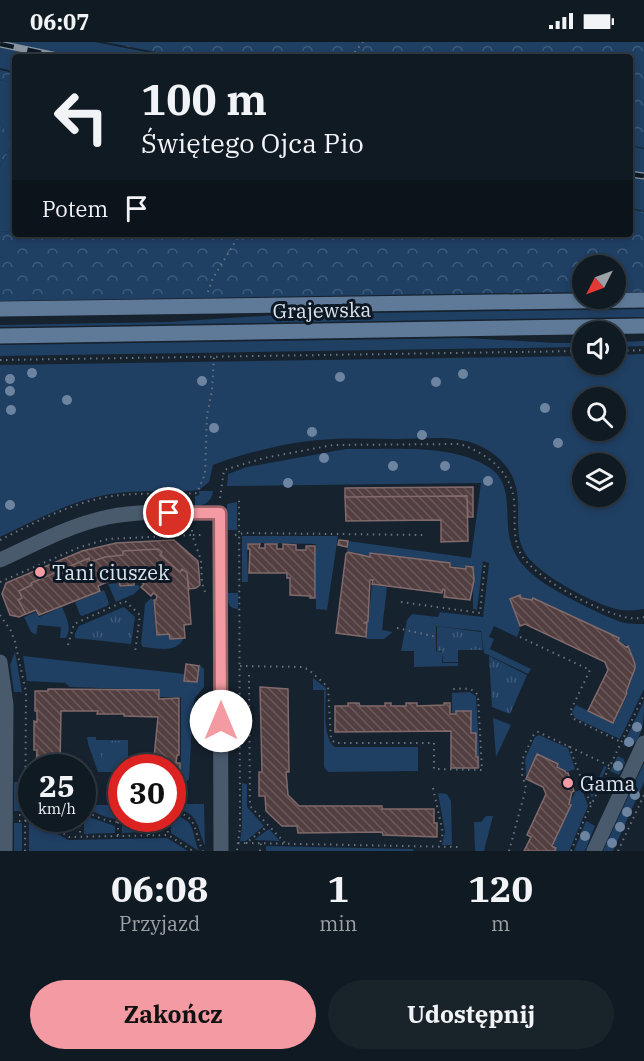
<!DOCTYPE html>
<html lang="pl">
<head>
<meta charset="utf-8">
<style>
	:root { --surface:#101a22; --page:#19232a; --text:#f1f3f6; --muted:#9ca1a5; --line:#303840; --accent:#f49aa2 }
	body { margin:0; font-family:"IBM Plex Serif",serif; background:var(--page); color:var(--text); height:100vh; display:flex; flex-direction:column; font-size:22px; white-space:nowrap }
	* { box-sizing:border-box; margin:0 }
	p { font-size:20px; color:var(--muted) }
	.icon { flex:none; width:33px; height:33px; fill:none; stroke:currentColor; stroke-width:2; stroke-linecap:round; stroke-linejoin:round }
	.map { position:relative; height:809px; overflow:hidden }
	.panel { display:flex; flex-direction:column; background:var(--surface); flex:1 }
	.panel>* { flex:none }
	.hud { position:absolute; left:12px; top:12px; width:621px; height:183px; border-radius:6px; box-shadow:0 3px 9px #0003,0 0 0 2px var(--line); background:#101a22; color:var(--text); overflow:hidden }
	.needle { width:39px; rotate:228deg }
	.controls { position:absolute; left:572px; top:213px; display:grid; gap:12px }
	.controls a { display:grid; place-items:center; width:54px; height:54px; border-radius:50%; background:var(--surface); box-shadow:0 3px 9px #0003,0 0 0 2px var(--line); font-size:30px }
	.speed { position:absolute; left:18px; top:712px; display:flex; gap:12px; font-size:30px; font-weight:700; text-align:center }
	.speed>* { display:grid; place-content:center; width:78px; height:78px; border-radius:50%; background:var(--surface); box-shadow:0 3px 9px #0003,0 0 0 2px var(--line); line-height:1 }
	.speed small { font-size:15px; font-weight:400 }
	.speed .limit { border:9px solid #d22; background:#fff; color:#111 }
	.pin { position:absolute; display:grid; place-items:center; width:51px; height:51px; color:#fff; margin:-26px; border:3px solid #fff; border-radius:50%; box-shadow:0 2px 6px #0007 }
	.me { position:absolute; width:66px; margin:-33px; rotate:0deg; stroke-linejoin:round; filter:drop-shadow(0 0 4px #0008) }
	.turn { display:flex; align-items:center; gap:21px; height:126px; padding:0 30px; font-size:27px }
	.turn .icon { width:78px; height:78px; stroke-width:2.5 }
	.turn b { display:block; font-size:42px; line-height:51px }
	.then { display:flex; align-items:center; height:57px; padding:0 30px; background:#0003; gap:12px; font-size:22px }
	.eta { display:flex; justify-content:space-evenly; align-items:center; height:102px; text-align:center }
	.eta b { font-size:36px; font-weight:700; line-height:42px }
	.action { display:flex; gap:12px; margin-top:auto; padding:12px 30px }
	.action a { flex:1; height:69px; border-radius:36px; background:var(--accent); color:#111; font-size:24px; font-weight:700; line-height:69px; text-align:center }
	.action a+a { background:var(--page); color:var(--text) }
	.status { display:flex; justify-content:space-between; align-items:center; height:42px; padding:0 30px; background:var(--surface); direction:ltr }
	.status svg { height:16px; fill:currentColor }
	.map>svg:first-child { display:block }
</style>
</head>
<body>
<div class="status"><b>06:07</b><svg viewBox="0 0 49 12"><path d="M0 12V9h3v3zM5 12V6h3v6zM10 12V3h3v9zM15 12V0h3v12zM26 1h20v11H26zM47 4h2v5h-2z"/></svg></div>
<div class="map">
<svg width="644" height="809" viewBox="0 0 644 809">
	<defs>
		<pattern id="forest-crowns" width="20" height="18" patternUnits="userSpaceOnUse" patternTransform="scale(1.5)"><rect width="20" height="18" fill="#1f3f63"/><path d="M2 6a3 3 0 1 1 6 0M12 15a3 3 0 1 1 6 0" fill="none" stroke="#3f5b7a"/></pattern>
		<pattern id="park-tufts" width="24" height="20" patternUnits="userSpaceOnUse" patternTransform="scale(1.5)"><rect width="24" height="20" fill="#1f3f63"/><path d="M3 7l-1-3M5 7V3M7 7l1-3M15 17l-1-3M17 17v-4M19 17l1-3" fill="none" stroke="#3f5b7a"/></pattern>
		<pattern id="building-back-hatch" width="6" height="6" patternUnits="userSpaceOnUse" patternTransform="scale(1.5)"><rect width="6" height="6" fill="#533e40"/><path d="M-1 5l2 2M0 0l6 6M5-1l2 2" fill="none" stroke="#6b5a5c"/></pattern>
	</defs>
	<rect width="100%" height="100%" fill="#16222e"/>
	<path fill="#1f3f63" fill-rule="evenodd" d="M0,0H95L172,15H15V30L0,26Z
		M0,38L15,41V189L0,190V124L13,102L0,79Z
		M630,104L644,107V169L630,166Z
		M644,267V275L0,285V283L168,280L293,272Z
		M466,296L556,301H582V305L0,314V303Z
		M644,299V304L615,305V300Z
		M644,312V567C637,568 629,569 621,568C597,564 538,533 525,511C507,481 534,446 496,414C467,390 432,397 396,397C375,397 354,396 333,397C292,399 251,409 213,423L209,440L199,448C170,451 140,447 111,452C72,458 36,478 0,495V323L582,314V322H615V313ZM582,356H615V388H582ZM582,422H615V454H582Z
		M346,407C389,408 454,401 490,426C514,442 504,474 510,498C513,512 522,523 532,532C550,548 599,572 621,580C628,582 637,582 644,582V647L620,697L575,676L572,670L576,663L614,681L628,651L626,650L636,622L628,604L618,599L619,596L533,556L532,558L521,556L520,553L510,557L520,587L517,595L494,584L489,595L494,597L490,607L531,627L528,632L484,611L481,589L436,584V609L442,610V621H458V624L414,625V609H401L407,578L412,572L438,575L440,570L483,575L489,521L483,519L477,568L473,567V524L465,523V526L451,524V521L370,511L369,515L358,513V511L347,509L348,499L471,516L481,441L227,444L228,432L247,425Z
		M199,449H213C212,459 205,464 195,464V454L199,453Z
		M237,460V488H227V462Z
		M242,494H338L327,568L316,567V502L247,501L248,540H242Z
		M119,541V545L138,543L140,546L134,552L116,560L108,542Z
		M372,543L387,545L382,588L393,590L384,597H366Z
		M104,548L109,561L107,564L82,574L80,573L75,560Z
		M228,551H238V567C227,566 228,560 228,551Z
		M151,556L153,558L156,593L169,592L170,597L184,596C176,612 158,606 143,605L141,602L145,562Z
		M62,565C67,576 72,586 66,596H60L61,585L38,583L36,593L31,590L24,575L36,570L39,575Z
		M15,610L22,650H14L10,623Z
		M23,614L185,632L184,639L197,640L199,622L204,627V645L195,656L193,663L189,737L181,746V655H160L159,648L70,645L65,641L27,639Z
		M313,636L326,646C326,661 322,697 335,705H418V729L328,730L324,725V648H313Z
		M470,650L476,654L480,726H478V715L476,714V691H472L471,669H456V671H452V651Z
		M644,659C644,674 644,698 629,705L623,703Z
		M493,676L511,683L496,715Z
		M539,693L568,706L575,727L567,730L557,725L558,722L537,712L526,735L525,717L535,695Z
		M87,695H96V698H128V726H122L121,730H98L88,702Z
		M618,714L624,717L625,721L619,733L610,729Z
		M644,721V740L613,809H603Z
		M604,724L607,725L592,756L585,740L586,738L596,743Z
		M14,740H23L21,769H14Z
		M242,741L247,742V765L264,784L246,799H240L242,786Z
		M582,747L588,764L569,809H555L557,805L553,803L571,763L569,762L575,750Z
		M438,751L447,752L451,759L452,803H442L445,790Z
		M83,754L92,763H121L122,777H125C109,779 97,771 83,764Z
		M173,762H204L205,804C196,783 200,771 173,766Z
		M173,773C197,778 191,791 199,809L171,791V777H172Z
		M86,774L115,784V791L84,792V775Z
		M486,774H493L484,809H475L474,780H481Z
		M142,777H147V790L122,791V784Z
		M586,779L595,784L585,809H574Z
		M14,781H22V809H14Z
		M29,781L41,782L68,798L167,796L188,809H29Z
		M269,787L280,799L254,798Z
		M266,804L413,807L414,809H266Z"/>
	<path fill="url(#forest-crowns)" d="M105,0H644V106L630,103V15H181Z
		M0,28L15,31V41L0,38Z
		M0,79L13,102L0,124Z
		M630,167L644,170V250H615V224H582V250L0,259V190L15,189V192H630Z"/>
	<path fill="url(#park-tufts)" d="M124,565L135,575L131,602L75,596V591L79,584Z
		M437,584L481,590L483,608H458V620H443L442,609H437Z
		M489,614L527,633L510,672L492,665Z
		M101,699H120L121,718H101Z"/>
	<path fill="url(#building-back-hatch)" stroke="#816a6b" stroke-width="1.5" d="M473,445V475H468L467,454L345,455V446Z
		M467,454L468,499L441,500V478L346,479L345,455Z
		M174,498L198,519L200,543L196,546L189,547L187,531L182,527L180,530L160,513L162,510L158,507L123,509V513L105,515L90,520L89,516L31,541L32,543L19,549L22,556L18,558L26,572L19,575L10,573L2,552L6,541L82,509L116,501Z
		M339,498L348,499L347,505L338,503Z
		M248,502H260L259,506H265V502H277V507H283V502L296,503V508H306V504H315V556H310V554L290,553V536H287V531H249L250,507H248Z
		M158,507L162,510L160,513L180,530L182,527L187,531L191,582L184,583L185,596L170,597L169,592L157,593L154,558H156L157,554L153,551L151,554L141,545L144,542L139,538L134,539V543L120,544L119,539L107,540L98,544L100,549L39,573L36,568L26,572L18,558L22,556L19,549L32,543L31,541L89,516L90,520L105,515L123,513V509Z
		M348,510L370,515V511L450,521V525L466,527V524L473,525L474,538L470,558L444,555L445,548L443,547L442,551L372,542L373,538H370L368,579L365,581H367L366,595L336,591L346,512Z
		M520,553L521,556L532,558L533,556L619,596L618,599L626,605L628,604L635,622V626L626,650L627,651L613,681L588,669L608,628L605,620L525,582L520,584L510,557Z
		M186,622L199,624L197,640L184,639Z
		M260,645L288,647L289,730H286L288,753L299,764H382V767H434V781H437V795L383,793L382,790L298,791L297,784H282L266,769L265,754H259V730H262Z
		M48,647L159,648V657L179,656V713H177L176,721H180V735H176V746L172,745V726H153L158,675L124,674V672H97L98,669H61L60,725H65V718H79V726H36L37,708H34V679L37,680V669H35V649H48Z
		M348,661H359L360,664H385V661H391V664H406V661H417V664L444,663V661H450V672H456V669H471V691H476V715H478V726H451V689L335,690V664H348Z
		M537,712L558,722L557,725L565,729L566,731H568L574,749L572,750L569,762L571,763L552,804L556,806L555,809H524L531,795L527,793L546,752L543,745L526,737Z"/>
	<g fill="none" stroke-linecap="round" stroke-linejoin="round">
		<path stroke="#69737e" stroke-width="2" stroke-dasharray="1.5 4.5" stroke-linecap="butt" d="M351,15L363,0
			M208,250L213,236L240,192
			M615,309L644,308
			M0,318L582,309
			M220,456L224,428L264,416L333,403L460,402C486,411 510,428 514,458C516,476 512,491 519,508C528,534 604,573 630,576C635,577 640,576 644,575
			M235,493L244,491L424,493
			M0,498C36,480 72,460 113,454C140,450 169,453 197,451L205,432L207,373L212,349L214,314
			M0,540L80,505L108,497L192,493V486
			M205,550L202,541L201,518L192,493H205
			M401,560L480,571L485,520
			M0,573L11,589L15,600L26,650L25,809
			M397,586L437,595
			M520,595L590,628L570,670L574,677L621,700
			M68,603L74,582L125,559L140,573L135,611
			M240,624L303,625L309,628L328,645L331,697L335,701H434V727L482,728L478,654C473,644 461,647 451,647
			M249,633L250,764L286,802
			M569,704L591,763
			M433,746L443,791L439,805
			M82,767C99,777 115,784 134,777
			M172,769C200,774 193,790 203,809
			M19,773H32
			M64,777V793
			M80,777V795
			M167,777L168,793
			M19,779H42L69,795L168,793L193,809
			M118,780V794
			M149,793L150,777
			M238,801H246L268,784
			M246,801L459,805
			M237,808L240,786L239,455
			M260,809L261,801
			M509,809L526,746L522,732L523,716L534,692L538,690L610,724
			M571,809L584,778L644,653
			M618,809L644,753"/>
		<path stroke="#495a6d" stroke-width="15" d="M0,518C35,502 70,483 108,475C144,468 183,471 220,471L221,809
			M0,620L6,663L5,809
			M594,809L644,701"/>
		<path stroke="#5f7a99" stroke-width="15" d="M0,267L644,258
			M0,294L644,284"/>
		<g stroke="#8b959f" stroke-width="7">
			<path id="rail" d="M0,2L62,15
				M630,132L644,134"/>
		</g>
		<use href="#rail" stroke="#0d1825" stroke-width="4.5" stroke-dasharray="14" stroke-linecap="butt"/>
	</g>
	<g fill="#6c84a0">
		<circle cx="32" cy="331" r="5"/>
		<circle cx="463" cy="332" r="5"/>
		<circle cx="340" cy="335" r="5"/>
		<circle cx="10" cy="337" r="5"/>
		<circle cx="202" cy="339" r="5"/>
		<circle cx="436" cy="340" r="5"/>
		<circle cx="10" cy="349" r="5"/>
		<circle cx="67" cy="358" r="5"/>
		<circle cx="545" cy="366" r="5"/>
		<circle cx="11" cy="368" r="5"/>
		<circle cx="214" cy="386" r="5"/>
		<circle cx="312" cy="390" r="5"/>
		<circle cx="422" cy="393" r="5"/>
		<circle cx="558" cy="401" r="5"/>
		<circle cx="324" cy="416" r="5"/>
		<circle cx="393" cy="424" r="5"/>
		<circle cx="445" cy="424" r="5"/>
		<circle cx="488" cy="439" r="5"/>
		<circle cx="288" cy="441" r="5"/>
		<circle cx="10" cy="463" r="5"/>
		<circle cx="637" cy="685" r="5"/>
		<circle cx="629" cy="700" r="5"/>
		<circle cx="618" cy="724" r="5"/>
		<circle cx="635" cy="753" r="5"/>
		<circle cx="627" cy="770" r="5"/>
		<circle cx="620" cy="785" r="5"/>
		<circle cx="585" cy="794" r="5"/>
		<circle cx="612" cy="801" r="5"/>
	</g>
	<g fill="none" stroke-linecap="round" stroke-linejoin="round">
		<g stroke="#9f6469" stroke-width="15">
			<path id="route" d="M169,471H220L221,679"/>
		</g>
		<use href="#route" stroke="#f49aa2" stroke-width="10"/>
	</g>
	<g fill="#f49aa2" stroke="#0d1825" stroke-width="2">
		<circle cx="40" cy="530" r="6"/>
		<circle cx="568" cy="741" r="6"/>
	</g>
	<g text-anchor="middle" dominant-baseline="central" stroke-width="6" stroke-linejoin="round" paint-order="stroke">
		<g font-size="20" fill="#dce4ed" stroke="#0d1825">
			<text transform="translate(322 268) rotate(-1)">Grajewska</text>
		</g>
		<g font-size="20" fill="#dce4ed" stroke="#0d1825" text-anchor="start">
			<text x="52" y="530">Tani ciuszek</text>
			<text x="580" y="741">Gama</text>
		</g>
	</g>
</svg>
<div class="controls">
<a><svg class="needle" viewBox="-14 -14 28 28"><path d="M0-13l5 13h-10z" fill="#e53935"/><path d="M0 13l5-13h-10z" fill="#9ca1a5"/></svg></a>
<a><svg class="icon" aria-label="sound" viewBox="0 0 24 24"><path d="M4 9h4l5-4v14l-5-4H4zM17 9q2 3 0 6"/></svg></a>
<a><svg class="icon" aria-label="search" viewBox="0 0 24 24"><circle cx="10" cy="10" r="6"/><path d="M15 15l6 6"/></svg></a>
<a><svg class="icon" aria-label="layers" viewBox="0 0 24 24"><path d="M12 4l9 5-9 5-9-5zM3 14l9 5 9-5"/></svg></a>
</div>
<div class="speed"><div>25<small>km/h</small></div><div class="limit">30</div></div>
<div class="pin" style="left:169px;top:471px;background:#d93025"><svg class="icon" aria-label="arrive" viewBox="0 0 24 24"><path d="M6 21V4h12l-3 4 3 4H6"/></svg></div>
<svg class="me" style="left:221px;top:679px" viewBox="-20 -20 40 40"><circle r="19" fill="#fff"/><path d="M0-13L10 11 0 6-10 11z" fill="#f49aa2"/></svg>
<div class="hud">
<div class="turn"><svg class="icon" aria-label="left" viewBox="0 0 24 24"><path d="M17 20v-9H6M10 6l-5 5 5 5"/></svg><div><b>100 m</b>Świętego Ojca Pio</div></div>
<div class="then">Potem<svg class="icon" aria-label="arrive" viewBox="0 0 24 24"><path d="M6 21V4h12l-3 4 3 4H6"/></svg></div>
</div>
</div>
<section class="panel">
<div class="eta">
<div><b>06:08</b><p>Przyjazd</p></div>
<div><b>1</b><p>min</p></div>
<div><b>120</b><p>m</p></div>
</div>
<div class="action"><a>Zakończ</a><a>Udostępnij</a></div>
</section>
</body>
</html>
